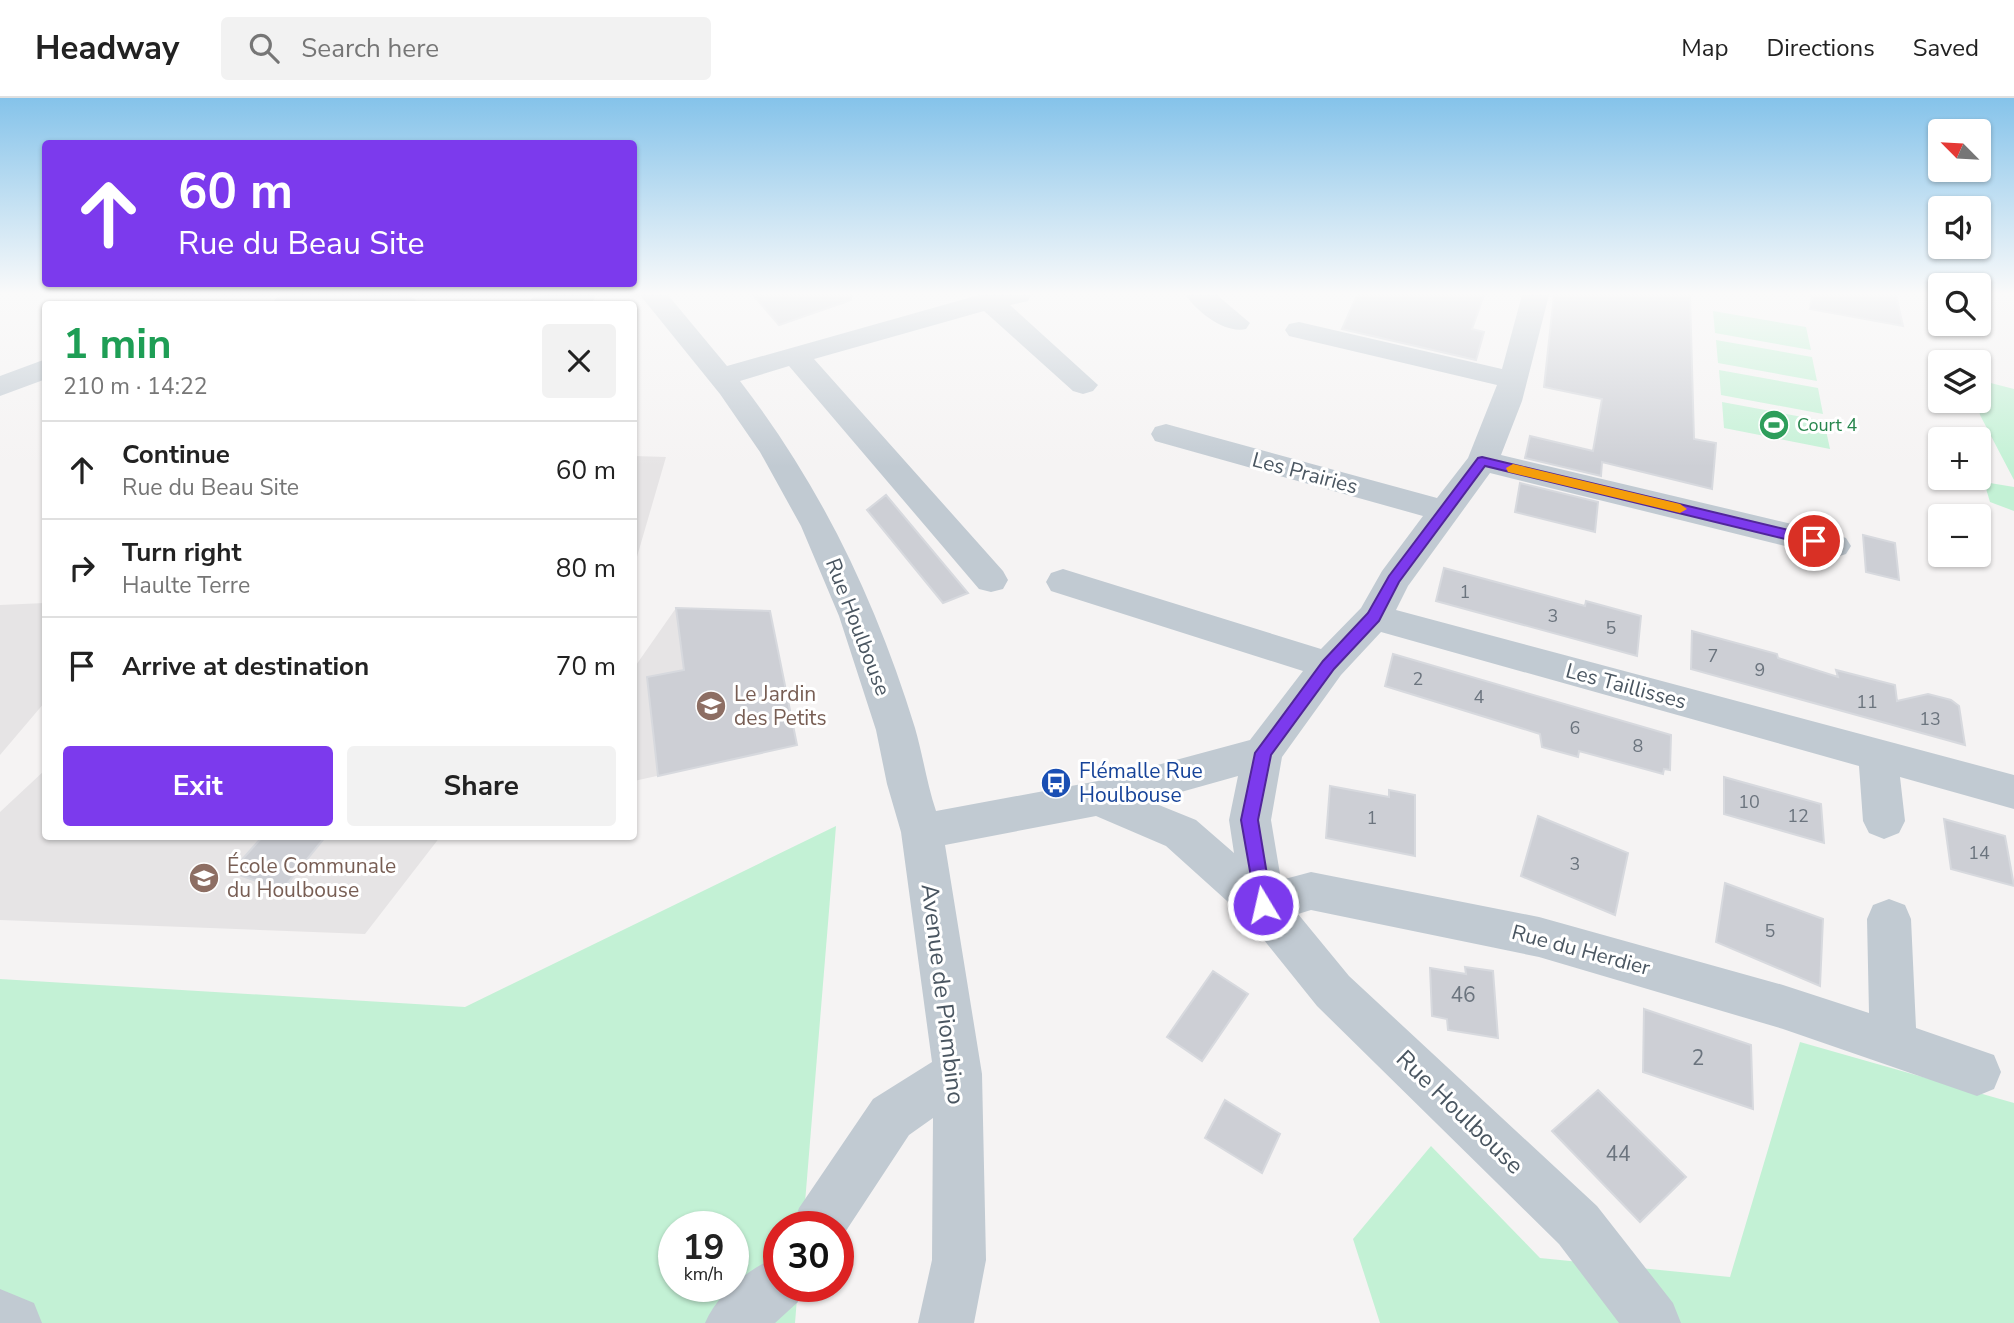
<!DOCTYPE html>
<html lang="en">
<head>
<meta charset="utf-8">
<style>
	:root { --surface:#fff; --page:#f2f2f2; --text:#222; --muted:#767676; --line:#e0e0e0; --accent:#7c3aed }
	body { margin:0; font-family:"Nunito Sans",sans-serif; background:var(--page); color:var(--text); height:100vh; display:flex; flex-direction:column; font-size:26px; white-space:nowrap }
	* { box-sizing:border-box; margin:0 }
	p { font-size:23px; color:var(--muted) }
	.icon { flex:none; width:38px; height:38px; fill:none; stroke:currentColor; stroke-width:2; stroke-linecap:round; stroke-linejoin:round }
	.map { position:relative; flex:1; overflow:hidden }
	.details { position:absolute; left:42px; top:203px; width:595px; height:539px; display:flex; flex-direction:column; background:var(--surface); border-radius:7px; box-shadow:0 2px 5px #0004 }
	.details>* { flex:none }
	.guide { position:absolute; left:42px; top:42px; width:595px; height:147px; border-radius:7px; box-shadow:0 2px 5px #0004; background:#7c3aed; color:#fff; overflow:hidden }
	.needle { width:46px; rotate:294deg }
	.tools { position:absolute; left:1928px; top:21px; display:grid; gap:14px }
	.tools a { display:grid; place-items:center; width:63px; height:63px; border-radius:7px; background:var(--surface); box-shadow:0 2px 5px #0004; font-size:35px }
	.speed { position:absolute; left:658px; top:1113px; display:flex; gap:14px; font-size:35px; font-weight:700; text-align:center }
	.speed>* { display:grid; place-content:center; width:91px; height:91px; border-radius:50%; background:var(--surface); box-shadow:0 2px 5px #0004; line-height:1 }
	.speed small { font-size:18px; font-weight:400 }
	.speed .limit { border:10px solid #d22; background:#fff; color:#111 }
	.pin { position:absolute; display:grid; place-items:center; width:60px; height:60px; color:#fff; margin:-30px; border:4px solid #fff; border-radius:50%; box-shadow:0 2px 7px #0007 }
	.me { position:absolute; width:77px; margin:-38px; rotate:351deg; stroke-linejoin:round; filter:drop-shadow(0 0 5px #0008) }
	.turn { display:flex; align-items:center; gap:24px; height:147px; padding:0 21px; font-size:32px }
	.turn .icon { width:91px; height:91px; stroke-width:2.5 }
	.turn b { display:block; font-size:49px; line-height:60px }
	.round { display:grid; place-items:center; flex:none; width:74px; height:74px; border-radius:7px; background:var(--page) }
	.headline { display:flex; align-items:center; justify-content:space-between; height:119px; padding:0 21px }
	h1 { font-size:42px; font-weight:700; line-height:52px; color:#1e9e55 }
	.action { display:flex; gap:14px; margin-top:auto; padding:14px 21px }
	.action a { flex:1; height:80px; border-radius:7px; background:var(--accent); color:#fff; font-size:28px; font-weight:700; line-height:80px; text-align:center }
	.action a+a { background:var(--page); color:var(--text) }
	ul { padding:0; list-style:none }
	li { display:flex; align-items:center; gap:21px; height:98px; padding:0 21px; border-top:2px solid var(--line) }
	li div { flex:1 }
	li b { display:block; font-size:26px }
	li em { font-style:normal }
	header { display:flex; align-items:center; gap:42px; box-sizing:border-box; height:98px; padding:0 35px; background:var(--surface); border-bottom:2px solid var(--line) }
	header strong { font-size:33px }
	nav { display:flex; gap:38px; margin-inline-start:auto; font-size:24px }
	.search { width:490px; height:63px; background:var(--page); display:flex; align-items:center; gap:18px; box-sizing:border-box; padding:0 24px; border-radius:7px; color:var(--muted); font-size:26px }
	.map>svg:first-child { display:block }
</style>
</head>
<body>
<header>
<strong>Headway</strong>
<div class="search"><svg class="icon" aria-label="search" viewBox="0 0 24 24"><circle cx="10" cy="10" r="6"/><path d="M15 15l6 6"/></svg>Search here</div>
<nav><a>Map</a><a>Directions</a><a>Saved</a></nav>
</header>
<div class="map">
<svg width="2014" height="1225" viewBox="0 0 2014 1225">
	<rect width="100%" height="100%" fill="#f5f3f3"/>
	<path fill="#e6e4e5" d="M634,358L666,359L634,469Z
		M45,505V604L0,657V507Z
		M676,510L770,513L797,647L634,683V570Z
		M45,672L46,738L440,739L365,836L0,822V714Z"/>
	<path fill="#c3f1d5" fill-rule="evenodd" d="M1713,213L1806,229L1811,252L1715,235Z
		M1716,242L1812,259L1817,283L1718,265Z
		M1719,272L1818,290L1823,316L1721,297Z
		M1979,282L2014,291V382L1980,317L1977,303H1979Z
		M1722,304L1824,323L1830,351L1724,330Z
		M1984,384L2014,389V413L1990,404Z
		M836,728L803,1129H779V1188H798L795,1225H0V881L465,909ZM674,1129H733V1188H674Z
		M1800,944L2014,1005V1225H1380L1353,1141L1431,1048L1540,1160L1730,1179Z"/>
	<path fill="#cdcfd5" stroke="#d7d9de" stroke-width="2" d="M753,197H851V202L779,227Z
		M1357,197H1484L1472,231L1484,234L1476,262L1342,231Z
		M1554,197H1690L1694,341L1716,345L1712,391L1602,364L1601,378L1525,360L1530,338L1593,353L1602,301L1544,289Z
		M1812,197H1896L1903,228L1810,211Z
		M1520,385L1598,404L1595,434L1515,414Z
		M886,397L968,495L943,505L867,412Z
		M1863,437L1895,445L1899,482L1866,474Z
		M1444,470L1585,508L1586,503L1641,518L1637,558L1436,503Z
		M676,510L770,513L797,647L658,678L647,579L684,572Z
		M1692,533L1777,556L1778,560L1838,579L1836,572L1895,587L1897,603L1928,596L1951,602L1959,608L1965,647L1691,571Z
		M1393,556L1671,637L1670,672L1664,671L1663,676L1579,653L1578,659L1542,649L1540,636L1385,588Z
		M1724,679L1821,706L1824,745L1724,716Z
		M1330,688L1389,699V692L1415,697V758L1326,740Z
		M1538,718L1628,755L1615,817L1521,778Z
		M1944,721L2005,738L2014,788L1951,771Z
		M263,738H326L282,792L231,774Z
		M1725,785L1823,821L1820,888L1716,844Z
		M1465,869L1493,873L1498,940L1448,932L1447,921L1432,918L1430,870L1466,876Z
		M1213,873L1248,896L1202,963L1167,939Z
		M1644,911L1751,947L1753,1011L1643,974Z
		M1598,992L1686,1079L1640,1124L1552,1033Z
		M1225,1002L1280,1036L1262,1075L1205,1040Z"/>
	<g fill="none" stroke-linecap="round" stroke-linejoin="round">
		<path fill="#c1cad2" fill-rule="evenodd" d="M398,197L414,200L418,206H272L276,200L286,198Z
			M545,197H596L593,203L577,206H528L532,200Z
			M640,197H668L727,268L979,197H1031L1028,203L1010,207L1098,287L1093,293L1083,296L1073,293L984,213L814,261L1003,473L1008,482L1003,491L991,494L979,491L789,268L740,283C821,388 876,503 915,630C923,658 927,686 936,713L1098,683L1250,642L1303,573L1051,493L1046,484L1051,475L1063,471L1321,551L1361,510L1382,473L1423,418L1155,343L1151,336L1155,329L1166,326L1437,400L1468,360L1497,287L1289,238L1285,232L1289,226L1299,224L1502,271L1522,197H1549L1522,303L1501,357L1834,436L1846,440L1851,448L1846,456L1834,460L1490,375L1408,488L1396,512L2014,677V711L1900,679L1905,723L1899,735L1884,741L1869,735L1863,723L1859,668L1381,534L1341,577L1282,659L1271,722L1281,782L1311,774L1539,819L1783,887L1869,915L1867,821L1873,807L1889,801L1905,807L1911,821L1916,930L1994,957L2001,974L1994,991L1977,998L1783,931L1539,859L1311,812L1298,816L1349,878L1597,1108L1673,1205L1681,1225H1619L1559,1146L1317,908L1247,821L1166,748L1096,718L945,747L982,976L986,1162L974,1225H918L932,1162L933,1020L909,1037L838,1145V1129H792L799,1110L873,1001L932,964L901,734L887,686L876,632L839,518L801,428L760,354L720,296ZM1238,678L1229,722L1234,755L1196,722L1149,703Z
			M1186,197H1217L1250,225L1246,231C1225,236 1197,214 1186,197Z
			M46,261V281L0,298V278Z
			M779,1158V1188H805L798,1204L775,1225H705C718,1195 749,1170 779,1158Z
			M0,1191L34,1205L42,1225H0Z"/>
	</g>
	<linearGradient id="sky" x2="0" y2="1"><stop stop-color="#85c3ea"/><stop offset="0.53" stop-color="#fafafa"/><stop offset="1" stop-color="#fafafa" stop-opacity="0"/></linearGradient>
	<rect width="2014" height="369" fill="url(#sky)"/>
	<path fill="#7c3aed" stroke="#51269a" stroke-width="2" d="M1482,359L1814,438L1821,443L1814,448L1485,368L1399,484L1379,523L1334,571L1271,657L1258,722L1272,807L1270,813L1263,815L1257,813L1241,722L1255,655L1323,563L1368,515L1389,478L1478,360Z"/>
	<path fill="#f59e0b" d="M1513,366L1680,406L1687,411L1680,415L1508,374L1506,370Z"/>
	<defs>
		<g id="stadium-disc" transform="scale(1.575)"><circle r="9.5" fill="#2e9e5b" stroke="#fff"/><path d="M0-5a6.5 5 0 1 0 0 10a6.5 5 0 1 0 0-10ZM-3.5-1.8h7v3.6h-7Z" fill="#fff"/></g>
		<g id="school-disc" transform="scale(1.575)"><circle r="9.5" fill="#8d6e63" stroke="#fff"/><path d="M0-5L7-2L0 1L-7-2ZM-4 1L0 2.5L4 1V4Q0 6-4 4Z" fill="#fff"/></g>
		<g id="bus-disc" transform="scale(1.575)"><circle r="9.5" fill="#1a4fb4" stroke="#fff"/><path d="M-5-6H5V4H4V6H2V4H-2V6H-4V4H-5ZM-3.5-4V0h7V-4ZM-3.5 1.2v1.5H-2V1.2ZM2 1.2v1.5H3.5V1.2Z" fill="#fff"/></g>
	</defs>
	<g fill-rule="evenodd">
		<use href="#stadium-disc" x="1774" y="327"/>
		<use href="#school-disc" x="711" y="608"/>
		<use href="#bus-disc" x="1056" y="685"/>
		<use href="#school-disc" x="204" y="780"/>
	</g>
	<g text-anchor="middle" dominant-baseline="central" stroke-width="6" stroke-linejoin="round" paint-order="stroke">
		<g font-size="18" fill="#27864d" stroke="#fff" text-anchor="start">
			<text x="1797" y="327">Court 4</text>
		</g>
		<g font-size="18" fill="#6b747e">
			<text x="1465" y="494">1</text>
			<text x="1553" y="518">3</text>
			<text x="1611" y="530">5</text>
			<text x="1713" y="558">7</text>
			<text x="1760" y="572">9</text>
			<text x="1418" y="581">2</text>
			<text x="1479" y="599">4</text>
			<text x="1867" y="604">11</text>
			<text x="1930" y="621">13</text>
			<text x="1575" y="630">6</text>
			<text x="1638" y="648">8</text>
			<text x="1749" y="704">10</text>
			<text x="1798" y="718">12</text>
			<text x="1372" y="720">1</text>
			<text x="1979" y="755">14</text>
			<text x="1575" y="766">3</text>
			<text x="1770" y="833">5</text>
		</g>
		<g font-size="21" fill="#4a5661" stroke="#fff">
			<text transform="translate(1305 375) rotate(15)">Les Prairies</text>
			<text transform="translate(858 529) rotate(69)">Rue Houlbouse</text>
			<text transform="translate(1626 588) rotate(15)">Les Taillisses</text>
			<text transform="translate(1581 852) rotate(15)">Rue du Herdier</text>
		</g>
		<g font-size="21" fill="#785e54" stroke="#fff" text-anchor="start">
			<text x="734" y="596">Le Jardin<tspan x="734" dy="24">des Petits</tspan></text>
			<text x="227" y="768">École Communale<tspan x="227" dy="24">du Houlbouse</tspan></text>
		</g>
		<g font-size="21" fill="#164399" stroke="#fff" text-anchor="start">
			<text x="1079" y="673">Flémalle Rue<tspan x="1079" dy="24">Houlbouse</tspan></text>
		</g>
		<g font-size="21" fill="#6b747e">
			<text x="1463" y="897">46</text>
			<text x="1698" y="960">2</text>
			<text x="1618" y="1056">44</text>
		</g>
		<g font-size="24" fill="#4a5661" stroke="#fff">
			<text transform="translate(943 896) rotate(83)">Avenue de Piombino</text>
			<text transform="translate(1460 1014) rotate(44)">Rue Houlbouse</text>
		</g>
	</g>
</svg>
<div class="tools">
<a><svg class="needle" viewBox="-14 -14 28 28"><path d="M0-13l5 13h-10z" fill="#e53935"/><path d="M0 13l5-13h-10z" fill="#767676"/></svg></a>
<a><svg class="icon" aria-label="sound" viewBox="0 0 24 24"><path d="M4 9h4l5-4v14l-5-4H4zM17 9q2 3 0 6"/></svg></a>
<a><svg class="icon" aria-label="search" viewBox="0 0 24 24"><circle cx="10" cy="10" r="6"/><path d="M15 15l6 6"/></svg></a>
<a><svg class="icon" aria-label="layers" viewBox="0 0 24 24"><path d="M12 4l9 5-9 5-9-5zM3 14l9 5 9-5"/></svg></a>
<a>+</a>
<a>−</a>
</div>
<div class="speed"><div>19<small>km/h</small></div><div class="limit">30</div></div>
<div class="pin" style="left:1814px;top:443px;background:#d93025"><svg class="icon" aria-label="arrive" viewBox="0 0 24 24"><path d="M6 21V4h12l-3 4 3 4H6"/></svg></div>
<svg class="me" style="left:1263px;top:807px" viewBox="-20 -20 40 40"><circle r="17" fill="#7c3aed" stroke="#fff" stroke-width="3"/><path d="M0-11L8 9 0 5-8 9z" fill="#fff"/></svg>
<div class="guide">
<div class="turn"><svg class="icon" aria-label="ahead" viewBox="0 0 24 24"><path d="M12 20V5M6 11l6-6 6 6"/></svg><div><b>60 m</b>Rue du Beau Site</div></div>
</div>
<section class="details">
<div class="headline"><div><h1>1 min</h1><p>210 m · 14:22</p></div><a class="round"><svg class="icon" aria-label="close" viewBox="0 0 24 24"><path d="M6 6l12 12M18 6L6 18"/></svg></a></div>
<ul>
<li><svg class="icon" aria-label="ahead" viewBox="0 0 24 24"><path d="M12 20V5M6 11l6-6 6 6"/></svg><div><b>Continue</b><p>Rue du Beau Site</p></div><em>60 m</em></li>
<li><svg class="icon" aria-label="right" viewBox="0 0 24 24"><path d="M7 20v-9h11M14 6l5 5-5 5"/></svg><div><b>Turn right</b><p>Haulte Terre</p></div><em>80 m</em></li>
<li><svg class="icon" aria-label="arrive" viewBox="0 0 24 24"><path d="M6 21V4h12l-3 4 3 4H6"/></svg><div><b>Arrive at destination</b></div><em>70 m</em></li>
</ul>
<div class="action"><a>Exit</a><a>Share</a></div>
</section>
</div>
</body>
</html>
